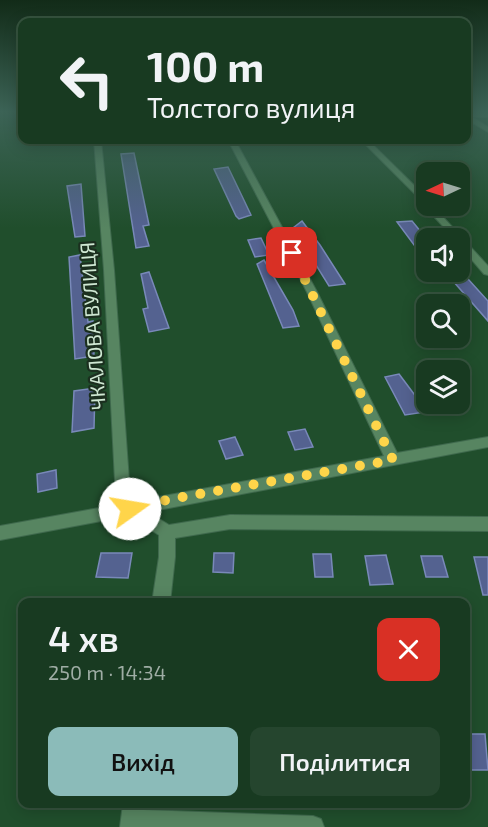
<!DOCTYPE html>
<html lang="uk">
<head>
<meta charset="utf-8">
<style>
	:root { --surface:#183a21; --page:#25452e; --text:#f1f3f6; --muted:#9fada5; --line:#36543f; --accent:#8bbbb9 }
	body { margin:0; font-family:"Exo 2",sans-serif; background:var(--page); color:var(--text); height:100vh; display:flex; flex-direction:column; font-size:22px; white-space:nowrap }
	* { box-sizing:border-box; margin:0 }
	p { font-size:20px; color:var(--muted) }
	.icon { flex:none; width:33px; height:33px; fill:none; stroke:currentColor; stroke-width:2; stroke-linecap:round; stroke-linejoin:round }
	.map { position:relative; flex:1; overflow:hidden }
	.side { position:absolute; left:18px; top:598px; width:452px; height:210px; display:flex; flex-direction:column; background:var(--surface); border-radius:12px; box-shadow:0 3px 15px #0003,0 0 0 2px var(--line) }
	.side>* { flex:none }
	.banner { position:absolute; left:18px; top:18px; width:453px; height:126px; border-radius:12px; box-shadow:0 3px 15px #0003,0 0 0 2px var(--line); background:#183a21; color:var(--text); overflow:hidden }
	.needle { width:39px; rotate:266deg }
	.controls { position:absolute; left:416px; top:162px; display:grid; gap:12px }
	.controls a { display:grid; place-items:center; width:54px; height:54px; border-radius:12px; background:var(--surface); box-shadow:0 3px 15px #0003,0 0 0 2px var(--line); font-size:30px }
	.pin { position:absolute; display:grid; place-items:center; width:51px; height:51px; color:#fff; margin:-26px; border-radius:12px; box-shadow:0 3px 9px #0006 }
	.me { position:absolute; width:66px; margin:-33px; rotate:77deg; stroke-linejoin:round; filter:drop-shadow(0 0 4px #0008) }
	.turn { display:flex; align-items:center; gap:21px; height:126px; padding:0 30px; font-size:27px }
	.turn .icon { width:78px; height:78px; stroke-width:2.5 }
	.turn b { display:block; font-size:42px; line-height:51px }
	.round { display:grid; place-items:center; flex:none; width:63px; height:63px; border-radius:12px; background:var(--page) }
	.headline { display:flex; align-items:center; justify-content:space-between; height:102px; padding:0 30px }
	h1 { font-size:36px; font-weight:600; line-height:45px }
	.primary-button { display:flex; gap:12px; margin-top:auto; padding:12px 30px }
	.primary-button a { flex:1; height:69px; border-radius:12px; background:var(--accent); color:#111; font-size:24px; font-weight:600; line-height:69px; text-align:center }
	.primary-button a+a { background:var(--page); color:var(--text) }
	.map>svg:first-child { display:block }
</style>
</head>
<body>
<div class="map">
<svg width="488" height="827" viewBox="0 0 488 827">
	<rect width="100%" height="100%" fill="#204e2c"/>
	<path fill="#546290" stroke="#7989b9" stroke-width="1.5" d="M134,153L149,225L143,226L149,246L136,248L121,154Z
		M228,167L241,194L251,215L239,219L236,216L214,169Z
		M81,184L85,236L75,237L67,186Z
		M302,221L320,245L345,284L329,286L293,228Z
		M412,221L426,238V261L397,222Z
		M261,238L269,255L255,257L248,240Z
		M80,255L88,322L93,321L94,356L75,359L69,257Z
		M264,260L293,310L299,326L283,328L257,264Z
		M149,272L169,328L149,332L143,309L148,308L141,274Z
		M468,279L488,301V321L453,281Z
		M399,374L417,398L425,412L405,415L385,377Z
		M95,388L94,428L72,432L74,391Z
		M305,429L313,447L295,450L288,432Z
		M235,437L243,455L226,459L219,441Z
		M56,470L57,488L38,492L37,474Z
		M101,553H132L128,578L96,577Z
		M214,553H234L233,573L213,572Z
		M313,554H331L333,577H315Z
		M386,555L393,584L370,585L365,556Z
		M421,556H442L448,577H426Z
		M474,557H488V595H483Z
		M465,734H485L488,770H467Z"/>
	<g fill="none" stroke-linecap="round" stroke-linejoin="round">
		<g stroke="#3f694d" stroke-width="2">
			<path id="minor" d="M466,113H488V117H472L488,127V132L466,119Z
				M94,140H101L114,270L129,481L136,501L384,456L307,292L228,140H235L317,292L397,453L488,437V447L148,512L169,525L230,515L488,517V531L230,529L175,538V557L170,603H152L159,557V535L128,516L0,540V526L121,504L115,481L104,270Z
				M361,140H368L426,197V206H433L488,266V275L484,274L459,245V238H454L426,208V205Z
				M123,804H145L144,810L313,816L321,819L324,827H120Z"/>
		</g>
		<use href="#minor" fill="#578561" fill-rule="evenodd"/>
	</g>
	<linearGradient id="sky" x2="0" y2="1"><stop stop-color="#122b18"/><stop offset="0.49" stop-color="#3c6356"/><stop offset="1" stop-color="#3c6356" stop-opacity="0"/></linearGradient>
	<rect width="488" height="228" fill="url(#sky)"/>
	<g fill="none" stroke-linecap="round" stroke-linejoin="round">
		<path stroke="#ffd54a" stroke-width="10" stroke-dasharray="0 18" d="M130,509L171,499L393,460L292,253"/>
	</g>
	<g text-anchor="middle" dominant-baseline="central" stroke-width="4.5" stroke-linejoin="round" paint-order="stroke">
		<g font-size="20" fill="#cfe8d3" stroke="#1b2f1f">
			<text transform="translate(92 326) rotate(-94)">ЧКАЛОВА ВУЛИЦЯ</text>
		</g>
	</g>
</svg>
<div class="controls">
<a><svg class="needle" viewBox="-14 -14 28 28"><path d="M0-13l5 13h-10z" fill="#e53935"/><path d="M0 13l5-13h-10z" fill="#9fada5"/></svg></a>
<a><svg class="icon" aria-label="sound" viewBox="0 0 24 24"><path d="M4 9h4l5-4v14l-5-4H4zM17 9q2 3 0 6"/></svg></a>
<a><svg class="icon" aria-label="search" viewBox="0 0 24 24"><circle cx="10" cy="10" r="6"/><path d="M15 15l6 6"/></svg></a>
<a><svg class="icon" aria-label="layers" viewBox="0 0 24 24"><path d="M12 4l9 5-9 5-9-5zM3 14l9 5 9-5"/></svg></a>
</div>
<div class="pin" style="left:292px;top:253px;background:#d93025"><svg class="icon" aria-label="arrive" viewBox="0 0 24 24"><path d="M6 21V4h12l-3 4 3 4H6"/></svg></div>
<svg class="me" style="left:130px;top:509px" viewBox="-20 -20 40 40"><circle r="19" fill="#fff"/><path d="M0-13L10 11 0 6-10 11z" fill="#ffd54a"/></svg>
<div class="banner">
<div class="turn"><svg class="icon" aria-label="left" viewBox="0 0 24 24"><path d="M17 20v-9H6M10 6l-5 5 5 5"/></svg><div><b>100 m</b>Толстого вулиця</div></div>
</div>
<section class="side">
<div class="headline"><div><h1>4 хв</h1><p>250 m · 14:34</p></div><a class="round" style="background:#d93025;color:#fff"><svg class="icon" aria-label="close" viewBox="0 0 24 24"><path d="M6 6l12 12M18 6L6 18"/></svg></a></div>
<div class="primary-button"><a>Вихід</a><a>Поділитися</a></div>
</section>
</div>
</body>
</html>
